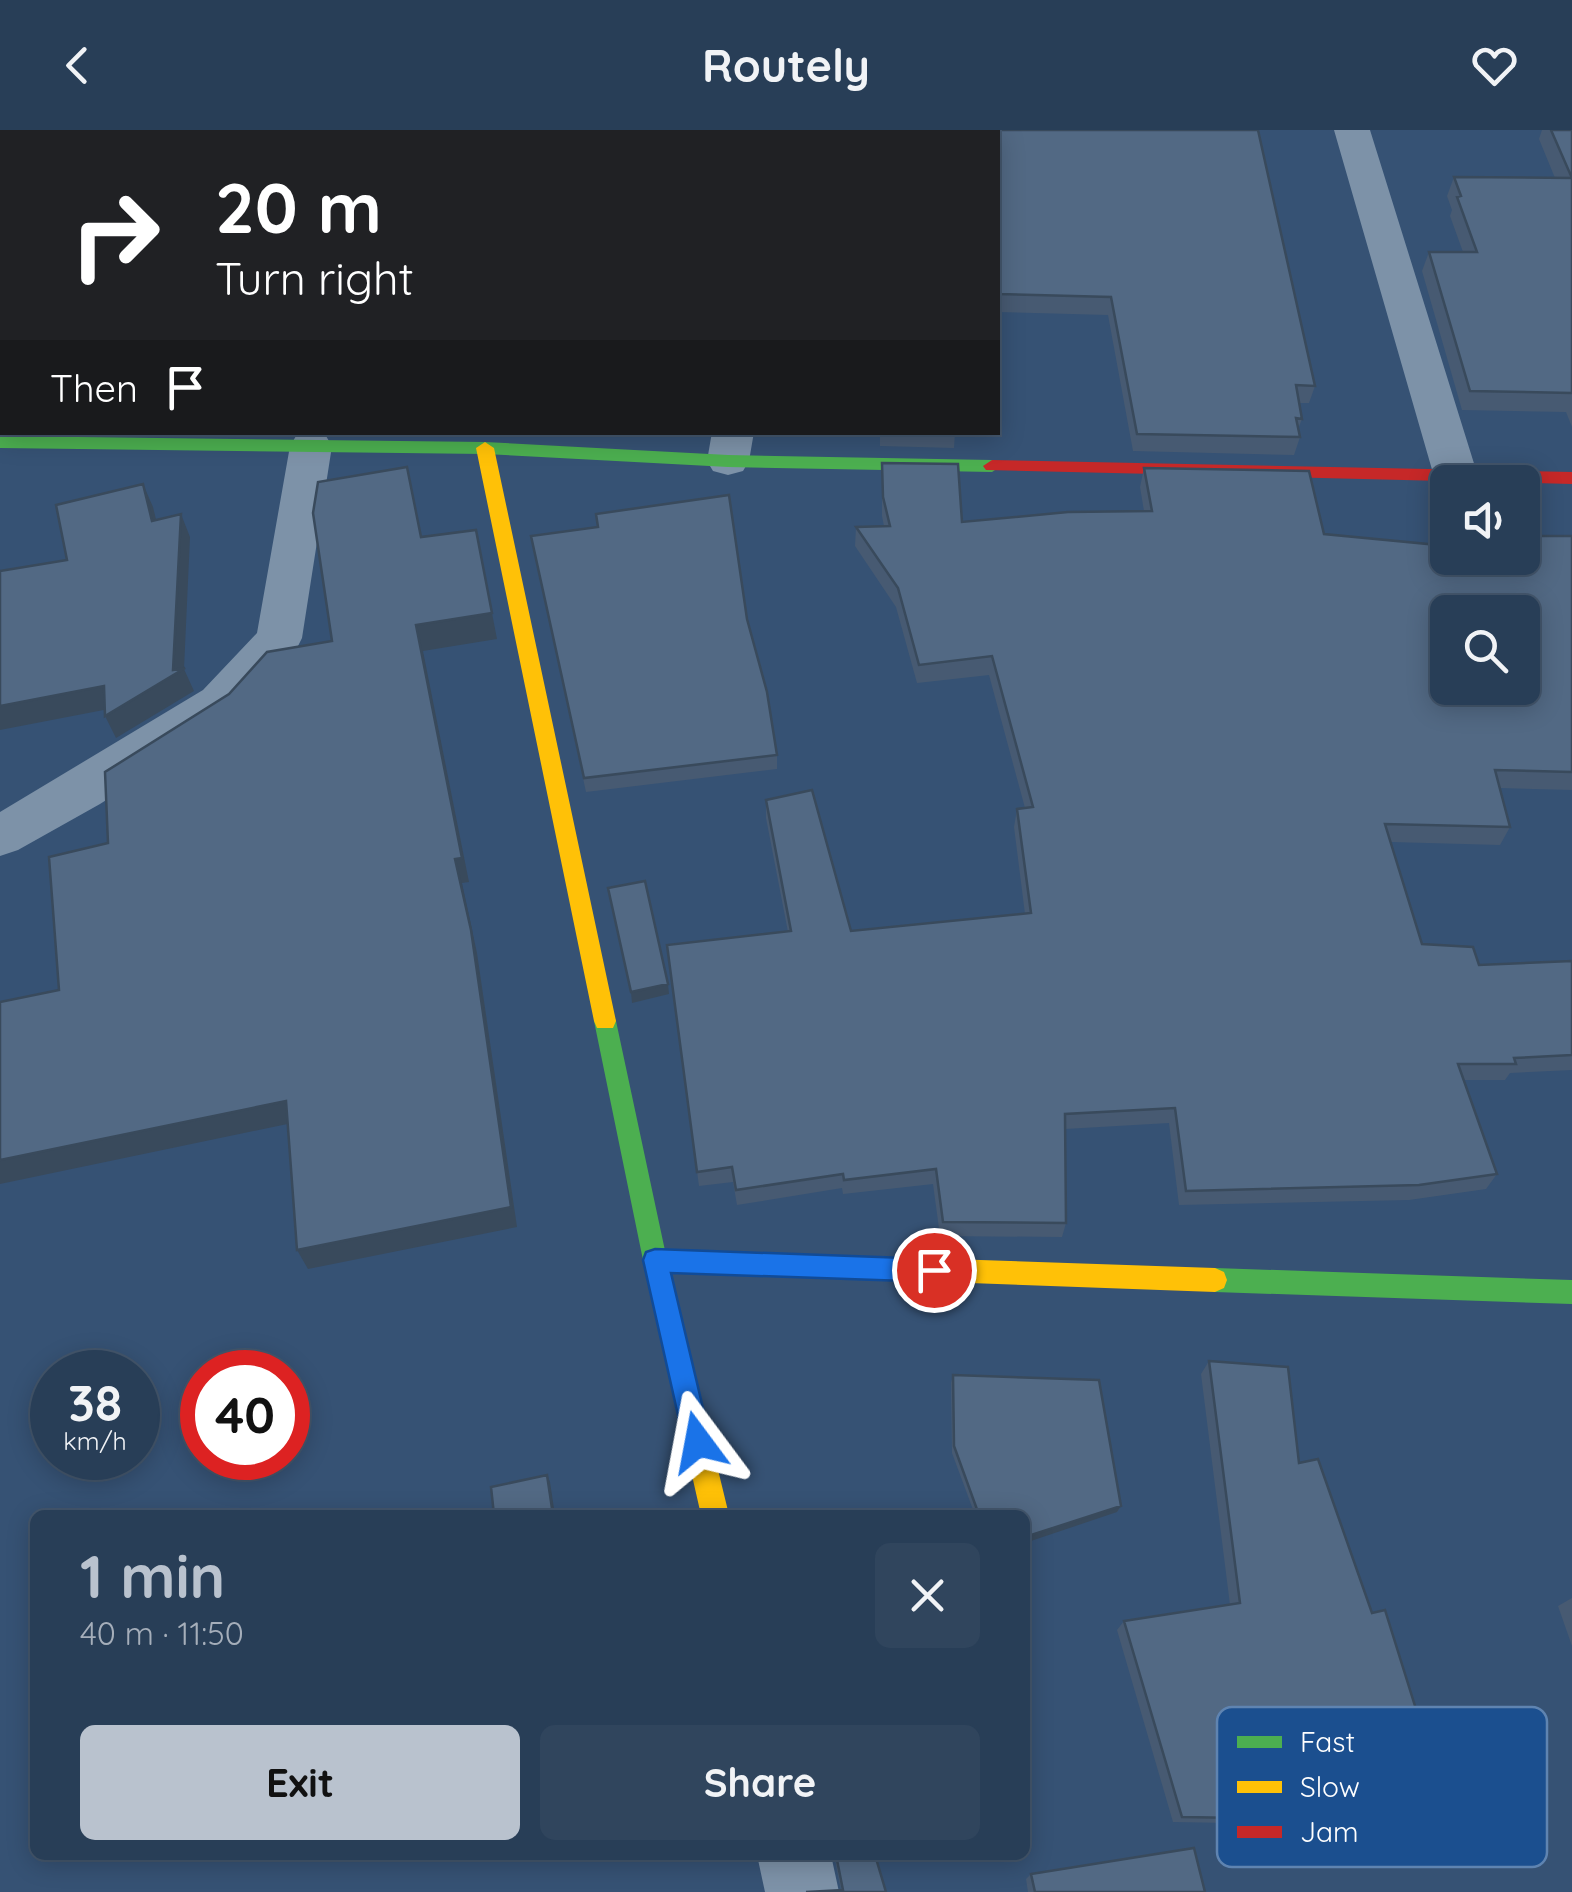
<!DOCTYPE html>
<html lang="en">
<head>
<meta charset="utf-8">
<style>
	:root { --surface:#283e57; --page:#30455d; --text:#f1f3f6; --muted:#a5aeba; --line:#44576d; --accent:#b9c2ce }
	body { margin:0; font-family:Quicksand,sans-serif; background:var(--page); color:var(--text); height:100vh; display:flex; flex-direction:column; font-size:38px; white-space:nowrap }
	* { box-sizing:border-box; margin:0 }
	p { font-size:32px; color:var(--muted) }
	.icon { flex:none; width:55px; height:55px; fill:none; stroke:currentColor; stroke-width:2; stroke-linecap:round; stroke-linejoin:round }
	.map { position:relative; flex:1; overflow:hidden }
	.sheet { position:absolute; left:30px; top:1380px; width:1000px; height:350px; display:flex; flex-direction:column; background:var(--surface); border-radius:15px; box-shadow:0 5px 25px #0003,0 0 0 2px var(--line) }
	.sheet>* { flex:none }
	.top-card { position:absolute; left:0px; top:0px; width:1000px; height:305px; box-shadow:0 5px 25px #0003,0 0 0 2px var(--line); background:#202124; color:#fff; overflow:hidden }
	.fabs { position:absolute; left:1430px; top:335px; display:grid; gap:20px }
	.fabs a { display:grid; place-items:center; width:110px; height:110px; border-radius:15px; background:var(--surface); box-shadow:0 5px 25px #0003,0 0 0 2px var(--line); font-size:50px }
	.speed { position:absolute; left:30px; top:1220px; display:flex; gap:20px; font-size:50px; font-weight:700; text-align:center }
	.speed>* { display:grid; place-content:center; width:130px; height:130px; border-radius:50%; background:var(--surface); box-shadow:0 5px 25px #0003,0 0 0 2px var(--line); line-height:1 }
	.speed small { font-size:25px; font-weight:400 }
	.speed .limit { border:15px solid #d22; background:#fff; color:#111 }
	.pin { position:absolute; display:grid; place-items:center; width:85px; height:85px; color:#fff; margin:-42px; border:5px solid #fff; border-radius:50%; box-shadow:0 2px 10px #0007 }
	.me { position:absolute; width:110px; margin:-55px; rotate:347deg; stroke-linejoin:round; filter:drop-shadow(0 0 8px #0008) }
	.turn { display:flex; align-items:center; gap:35px; height:210px; padding:0 50px; font-size:45px }
	.turn .icon { width:130px; height:130px; stroke-width:2.5 }
	.turn b { display:block; font-size:70px; line-height:85px }
	.then { display:flex; align-items:center; height:95px; padding:0 50px; background:#0003; gap:20px; font-size:38px }
	.round { display:grid; place-items:center; flex:none; width:105px; height:105px; border-radius:15px; background:var(--page) }
	.headline { display:flex; align-items:center; justify-content:space-between; height:170px; padding:0 50px }
	h1 { font-size:60px; font-weight:700; line-height:75px; color:var(--accent) }
	.primary-button { display:flex; gap:20px; margin-top:auto; padding:20px 50px }
	.primary-button a { flex:1; height:115px; border-radius:15px; background:var(--accent); color:#111; font-size:40px; font-weight:700; line-height:115px; text-align:center }
	.primary-button a+a { background:var(--page); color:var(--text) }
	header { display:flex; justify-content:space-between; align-items:center; height:130px; padding:0 50px; background:var(--surface); font-size:45px; font-weight:700 }
	.map>svg:first-child { display:block }
</style>
</head>
<body>
<header><svg class="icon" aria-label="back" viewBox="0 0 24 24"><path d="M15 5l-7 7 7 7"/></svg>Routely<svg class="icon" aria-label="heart" viewBox="0 0 24 24"><path d="M12 20l-8-8c-3-5 5-10 8-4 3-6 11-1 8 4z"/></svg></header>
<div class="map">
<svg width="1572" height="1762" viewBox="0 0 1572 1762">
	<rect width="100%" height="100%" fill="#365274"/>
	<g fill="none" stroke-linecap="round" stroke-linejoin="round">
		<path fill="#7d92a8" fill-rule="evenodd" d="M1334,0H1370L1477,343L1471,352L1440,353L1433,343Z
			M310,302L326,306L332,316L302,508L296,520L237,586L100,674L18,720L0,726V682L203,560L257,503L290,316L296,306Z
			M712,302H754L749,331L743,341L728,345L713,341L707,331Z
			M757,1725H831L839,1762H765Z"/>
		<path fill="#4caf50" fill-rule="evenodd" d="M2,182V195L0,196V183Z
			M0,306L485,312L728,325L992,330L1001,336L992,342L728,337L485,324L0,318Z
			M605,881L613,884L616,891L667,1130L664,1138L655,1141L646,1138L643,1130L594,891L597,884Z
			M1215,1138L1572,1150V1174L1215,1162L1206,1158L1203,1150L1206,1142Z"/>
		<path fill="#ffc107" fill-rule="evenodd" d="M485,312L494,318L616,891L613,898H597L594,891L476,318Z
			M655,1119L1215,1138L1224,1142L1227,1150L1224,1158L1215,1162L670,1142L729,1385H701L643,1130L646,1122Z"/>
		<path fill="#c62828" fill-rule="evenodd" d="M992,330L1572,342V354L986,340L983,336Z"/>
	</g>
	<path fill="#475a72" d="M960,0H1258L1315,256L1309,273H1299L1302,289L1298,299L1300,307L1294,325L1133,321L1108,185L998,182V2H961Z
		M1542,0H1572V297L1566,282L1462,280L1422,141L1429,122H1463L1450,86L1452,80L1447,66L1454,47L1555,48L1539,9Z
		M880,302H955L954,318L880,316Z
		M882,333L962,392L1144,381L1140,357L1144,338L1324,404L1522,428V406H1572V660L1500,658L1510,697L1500,715L1391,712L1422,814L1479,835L1572,831V940L1510,943L1505,950H1464L1497,1044L1486,1059L1409,1070L1179,1075L1169,993L1065,999L1066,1093L1062,1107L940,1106L933,1054L843,1064L842,1058L737,1075L733,1052L699,1056L667,815L788,802L766,688V670L851,801L1025,784L1014,697L1017,679L1025,678L989,545L917,553L896,477L855,416L856,397L884,396L882,386Z
		M531,406L747,489L777,625V639L586,662Z
		M1209,1231L1299,1333L1372,1483L1430,1624L1416,1630L1236,1651L1241,1688L1231,1693L1173,1692L1117,1500L1124,1491L1230,1475L1201,1244Z
		M953,1245L1121,1376L1117,1382L975,1385L952,1323L951,1253Z
		M1572,1468V1516L1558,1476Z
		M834,1725H875L886,1762L841,1760Z
		M1031,1744L1205,1762H1028L1026,1749Z"/>
	<path fill="#394a5c" d="M143,354L153,377L162,414L152,391Z
		M181,384L190,407L184,539L194,561L116,608L105,586L173,540Z
		M492,483L497,509L423,521L469,752L462,753L477,823L517,1097L308,1139L297,1120L455,729L416,495Z
		M104,556L114,578L0,600V576Z
		M668,854L669,864L632,873L631,862Z
		M286,971L297,992L0,1054V1030Z
		M547,1345L550,1352L555,1385H553Z
		M1121,1376L1117,1382L1025,1413V1407Z"/>
	<path fill="#526984" stroke="#394a5c" stroke-width="2.5" fill-rule="evenodd" d="M963,0H1258L1315,256L1296,255L1302,289L1296,288L1300,307L1137,304L1111,167L998,164V2H964Z
		M1551,0H1572V263L1470,261L1429,122H1477L1457,67L1461,66L1454,47L1572,48Z
		M881,302H955V305L881,304Z
		M882,333L958,334L962,392L1068,382L1152,381L1144,338L1309,341L1324,404L1448,416V428H1522V423H1526L1522,413V406H1572V642L1495,640L1510,697L1385,694L1422,814L1473,817L1479,835L1572,831V925L1514,928L1516,934H1458L1497,1044L1419,1055L1186,1061L1175,978L1065,984L1066,1093L943,1092L936,1039L844,1050L843,1044L736,1060L732,1037L697,1042L667,815L791,801L766,670L812,660L851,801L1031,783L1017,679L1033,677L992,526L919,535L898,458L856,397L890,396L883,367ZM1448,482H1522V558H1448Z
		M407,337L421,407L476,400L492,483L416,495L462,728L455,729L471,800L511,1077L297,1120L286,971L0,1030V872L59,860L49,727L108,713L105,642L229,564L267,522L332,511L313,383L318,352Z
		M143,354L152,391L181,384L173,540L185,538L105,586L104,556L0,576V441L67,430L56,375Z
		M729,365L747,489L767,562L777,625L584,648L531,406L598,397L596,384Z
		M645,751L668,854L631,862L608,758Z
		M1209,1231L1288,1237L1299,1333L1318,1329L1372,1483L1385,1480L1430,1624L1236,1646L1241,1688L1182,1687L1124,1491L1240,1473Z
		M953,1245L1099,1250L1121,1376L1025,1407V1385H979L954,1316Z
		M547,1345L553,1385H494L491,1357Z
		M1194,1718L1205,1762H1035L1031,1744Z
		M836,1725H875L886,1762H806L843,1760Z"/>
	<path fill="#1a73e8" stroke="#114b97" stroke-width="2.5" d="M655,1119L934,1129L943,1132L947,1140L943,1148L934,1152L671,1143L711,1312L707,1322L698,1325L688,1322L684,1312L643,1130L646,1122Z"/>
	<rect x="1217" y="1577" width="330" height="160" rx="15" fill="#1b4f8f" stroke="#5f84b1" stroke-width="2.5"/>
	<rect x="1237" y="1606" width="45" height="12" fill="#4caf50"/>
	<rect x="1237" y="1651" width="45" height="12" fill="#ffc107"/>
	<rect x="1237" y="1696" width="45" height="12" fill="#c62828"/>
	<g font-size="28" fill="#fff">
		<text x="1300" y="1622">Fast</text>
		<text x="1300" y="1667">Slow</text>
		<text x="1300" y="1712">Jam</text>
	</g>
</svg>
<div class="fabs">
<a><svg class="icon" aria-label="sound" viewBox="0 0 24 24"><path d="M4 9h4l5-4v14l-5-4H4zM17 9q2 3 0 6"/></svg></a>
<a><svg class="icon" aria-label="search" viewBox="0 0 24 24"><circle cx="10" cy="10" r="6"/><path d="M15 15l6 6"/></svg></a>
</div>
<div class="speed"><div>38<small>km/h</small></div><div class="limit">40</div></div>
<div class="pin" style="left:934px;top:1140px;background:#d93025"><svg class="icon" aria-label="arrive" viewBox="0 0 24 24"><path d="M6 21V4h12l-3 4 3 4H6"/></svg></div>
<svg class="me" style="left:698px;top:1312px" viewBox="-20 -20 40 40"><path d="M0-17L14 15 0 8-14 15z" fill="#1a73e8" stroke="#fff" stroke-width="4"/></svg>
<div class="top-card">
<div class="turn"><svg class="icon" aria-label="right" viewBox="0 0 24 24"><path d="M7 20v-9h11M14 6l5 5-5 5"/></svg><div><b>20 m</b>Turn right</div></div>
<div class="then">Then<svg class="icon" aria-label="arrive" viewBox="0 0 24 24"><path d="M6 21V4h12l-3 4 3 4H6"/></svg></div>
</div>
<section class="sheet">
<div class="headline"><div><h1>1 min</h1><p>40 m · 11:50</p></div><a class="round"><svg class="icon" aria-label="close" viewBox="0 0 24 24"><path d="M6 6l12 12M18 6L6 18"/></svg></a></div>
<div class="primary-button"><a>Exit</a><a>Share</a></div>
</section>
</div>
</body>
</html>
